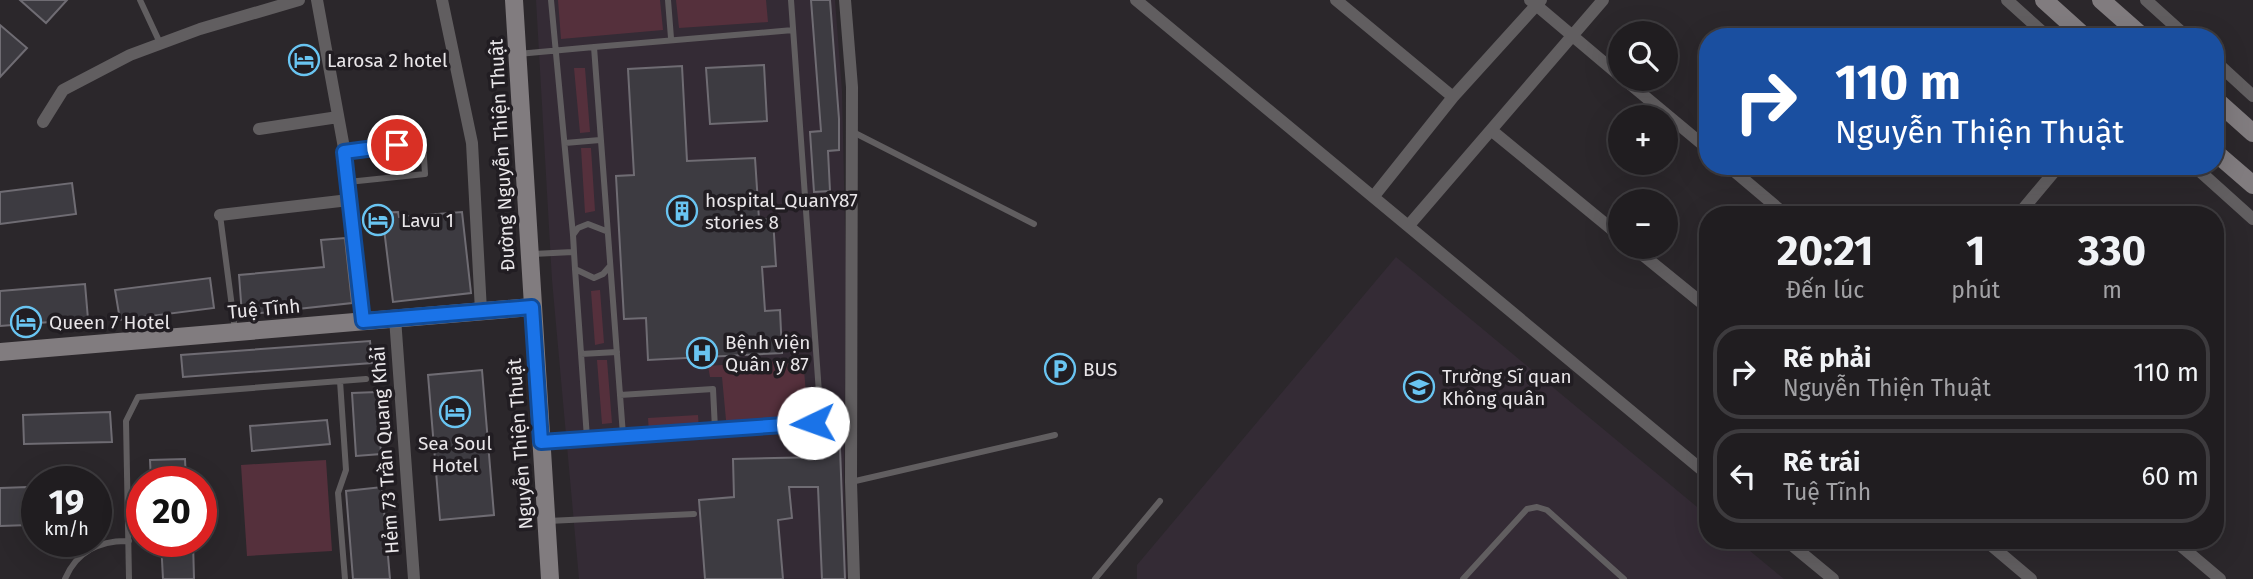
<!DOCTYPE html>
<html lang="vi">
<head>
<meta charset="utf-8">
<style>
	:root { --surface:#201d20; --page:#282629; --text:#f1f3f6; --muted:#a2a2a5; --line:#3d3b3e }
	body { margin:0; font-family:"Fira Sans",sans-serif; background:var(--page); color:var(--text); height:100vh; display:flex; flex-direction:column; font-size:26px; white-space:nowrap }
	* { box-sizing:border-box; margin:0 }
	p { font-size:23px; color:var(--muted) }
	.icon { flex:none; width:38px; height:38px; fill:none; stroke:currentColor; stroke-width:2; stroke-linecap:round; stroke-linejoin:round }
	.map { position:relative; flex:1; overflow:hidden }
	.side { position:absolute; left:1699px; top:206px; width:525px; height:343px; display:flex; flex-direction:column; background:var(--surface); border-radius:28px; box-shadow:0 7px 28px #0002,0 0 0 2px var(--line) }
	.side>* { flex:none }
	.guide { position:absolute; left:1699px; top:28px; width:525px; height:147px; border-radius:28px; box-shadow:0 7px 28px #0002,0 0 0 2px var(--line); background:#1a4fa0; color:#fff; overflow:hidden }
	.fabs { position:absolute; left:1608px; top:21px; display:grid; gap:14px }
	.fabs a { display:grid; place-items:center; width:70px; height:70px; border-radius:50%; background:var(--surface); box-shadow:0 7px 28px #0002,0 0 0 2px var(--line); font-size:35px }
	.speed { position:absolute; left:21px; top:466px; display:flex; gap:14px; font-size:35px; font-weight:700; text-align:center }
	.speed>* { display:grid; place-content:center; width:91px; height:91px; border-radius:50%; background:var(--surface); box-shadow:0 7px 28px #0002,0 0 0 2px var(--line); line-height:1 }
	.speed small { font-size:18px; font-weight:400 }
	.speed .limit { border:10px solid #d22; background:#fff; color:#111 }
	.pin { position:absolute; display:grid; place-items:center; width:60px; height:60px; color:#fff; margin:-30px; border:4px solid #fff; border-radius:50%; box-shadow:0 2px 7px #0007 }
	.me { position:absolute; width:77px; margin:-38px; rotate:267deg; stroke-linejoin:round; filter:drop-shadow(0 0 5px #0008) }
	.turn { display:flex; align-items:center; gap:24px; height:147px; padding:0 21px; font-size:32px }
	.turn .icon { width:91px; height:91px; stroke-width:2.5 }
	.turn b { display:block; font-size:49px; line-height:60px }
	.eta { display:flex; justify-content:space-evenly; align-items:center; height:119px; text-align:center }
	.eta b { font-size:42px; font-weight:700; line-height:49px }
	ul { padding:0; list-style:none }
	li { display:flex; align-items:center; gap:21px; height:94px; margin:0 14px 10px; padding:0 7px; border:4px solid var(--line); border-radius:28px }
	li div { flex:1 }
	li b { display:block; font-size:26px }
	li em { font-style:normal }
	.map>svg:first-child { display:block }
</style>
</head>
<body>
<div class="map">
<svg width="2253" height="579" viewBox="0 0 2253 579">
	<rect width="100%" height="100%" fill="#2b272b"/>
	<path fill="#342b35" d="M536,0H835L842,91L846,271L844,485L847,579H579L552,280Z
		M1396,257L1708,516V541H1738L1784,579H1137V565Z"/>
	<path fill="#55303c" d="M558,0H660L663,30L561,39Z
		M676,0H766L768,22L679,28Z
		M574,68H585L590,132L580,133Z
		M581,148H591L595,211L585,213Z
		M600,290L604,343L595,345L591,291Z
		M803,359L808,416L730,424L726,420L722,377H710L708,366Z
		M597,360H607L612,423L602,424Z
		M698,415L699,430L649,433L648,418Z
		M326,460L332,551L247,556L241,465Z"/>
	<path fill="#3d3b41" stroke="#6f6c73" stroke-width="2" d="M20,0H67L46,23Z
		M811,0H830L839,119V150L828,151L830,191L814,192L810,132L821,131Z
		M0,25L27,48L0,77Z
		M764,65L767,121L710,124L706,68Z
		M682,66L687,161L755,158L759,219H773L776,266L762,267L765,311L780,310L782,353L648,360L646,318L624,319L616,176L634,175L628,69Z
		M72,183L76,214L0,224V192Z
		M398,212L399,217L462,212L471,293L393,302L384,229L379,230L377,213Z
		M345,238L352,303L242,315L239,275L324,267L321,240Z
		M210,278L214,308L120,320L115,290Z
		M85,284L88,319L0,326V291Z
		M370,341L372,363L183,377L181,355Z
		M482,370L494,515L440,520L428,375Z
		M377,392L381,454L356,456L352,393Z
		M110,412L112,442L24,444L23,415Z
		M327,420L330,444L252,451L250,426Z
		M840,448L845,579H822L818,487H789L792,518L778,520L783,579H705L699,500L734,497L733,459L824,457V449Z
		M185,459L186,481H151L150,460Z
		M28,487L29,525L0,526V488Z
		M382,487L390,579H353L346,491Z
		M161,541H193L194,579H163Z"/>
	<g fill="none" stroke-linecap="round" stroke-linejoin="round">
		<path stroke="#615e60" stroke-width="6" d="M140,0L160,43
			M551,0L573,235
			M668,0L671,38
			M594,47L793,30
			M518,54L594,47L620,395L713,389L715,429
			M853,132L1034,224
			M565,143L600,140
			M344,151L423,142L425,174L348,182
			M220,215L235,330
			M606,231L588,224L578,228L573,235L575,269L594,278L603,274L610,266
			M533,254L573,252
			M575,269L587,438L812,423L820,407L791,0
			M581,354L617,352
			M340,381L346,470L338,493L345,579
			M620,395L623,435
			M543,442L587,438
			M851,482L1055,435
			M548,521L694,514
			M65,579C76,552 100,540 129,541
			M129,579L126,421L138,397L366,379
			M1095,579L1160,501
			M1463,579L1527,509L1537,507L1547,510L1624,579"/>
		<path stroke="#615e60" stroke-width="12" d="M317,0L344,148L363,321
			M442,0L472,143L481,311
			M845,0L852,87L851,482L854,579
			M1136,0L1708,475
			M1336,0L1453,97
			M1530,0L1620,76
			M2007,0L2048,37
			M2146,0L2187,37
			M2216,62L2253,96
			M1624,79L1708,149
			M43,122L63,90L130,55L200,29L299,0
			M259,129L338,117
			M1491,130L1620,236
			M1728,166L1786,215
			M2194,166L2253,219
			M1374,196L1453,97L1541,0
			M220,215L349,200
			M2018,215L2059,166
			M1410,224L1603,0
			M1633,247L1708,308
			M395,318L414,579
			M1787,541L1833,579
			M1986,541L2031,579
			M2175,541L2220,579"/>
		<path stroke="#817c7f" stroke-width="18" d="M514,0L550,579
			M2044,0L2085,37
			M2101,0L2143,37
			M2216,100L2253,133
			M2216,153L2253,185
			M0,352L532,307"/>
	</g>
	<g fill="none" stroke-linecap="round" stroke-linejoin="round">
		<g stroke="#114b97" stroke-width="18">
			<path id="route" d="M397,145L344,152L363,321L532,307L541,442L813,423"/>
		</g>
		<use href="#route" stroke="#1a73e8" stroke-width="12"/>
	</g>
	<defs>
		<g id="hotel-ring" transform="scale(1.575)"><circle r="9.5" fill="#211d22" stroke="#69c4f1" stroke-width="1.5"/><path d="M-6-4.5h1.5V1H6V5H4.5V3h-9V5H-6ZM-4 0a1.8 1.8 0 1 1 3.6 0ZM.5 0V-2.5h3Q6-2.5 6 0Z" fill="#69c4f1"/></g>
		<g id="building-ring" transform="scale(1.575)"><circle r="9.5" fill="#211d22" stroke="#69c4f1" stroke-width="1.5"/><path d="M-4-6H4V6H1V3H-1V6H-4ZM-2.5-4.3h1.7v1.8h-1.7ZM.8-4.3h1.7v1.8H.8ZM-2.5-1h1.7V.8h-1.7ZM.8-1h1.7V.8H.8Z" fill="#69c4f1"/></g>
		<g id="hospital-ring" transform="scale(1.575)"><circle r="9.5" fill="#211d22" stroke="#69c4f1" stroke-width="1.5"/><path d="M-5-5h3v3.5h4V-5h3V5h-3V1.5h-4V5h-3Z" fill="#69c4f1"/></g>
		<g id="parking-ring" transform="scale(1.575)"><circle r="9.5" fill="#211d22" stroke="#69c4f1" stroke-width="1.5"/><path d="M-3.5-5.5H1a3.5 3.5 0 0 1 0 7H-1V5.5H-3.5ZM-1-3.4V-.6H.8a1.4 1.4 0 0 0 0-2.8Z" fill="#69c4f1"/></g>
		<g id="university-ring" transform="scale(1.575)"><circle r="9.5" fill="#211d22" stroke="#69c4f1" stroke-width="1.5"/><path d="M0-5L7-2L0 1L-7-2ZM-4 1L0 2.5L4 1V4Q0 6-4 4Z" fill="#69c4f1"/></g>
	</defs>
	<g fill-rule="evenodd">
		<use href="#hotel-ring" x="304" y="60"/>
		<use href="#building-ring" x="682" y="211"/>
		<use href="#hotel-ring" x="378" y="220"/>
		<use href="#hotel-ring" x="26" y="322"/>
		<use href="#hospital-ring" x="702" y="353"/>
		<use href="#parking-ring" x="1060" y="369"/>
		<use href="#university-ring" x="1419" y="387"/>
		<use href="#hotel-ring" x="455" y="412"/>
	</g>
	<g text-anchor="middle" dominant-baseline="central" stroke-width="7" stroke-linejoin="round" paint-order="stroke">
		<g font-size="19" fill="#e9e6e9" stroke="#211d22" text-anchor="start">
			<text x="327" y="60">Larosa 2 hotel</text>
			<text x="705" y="200">hospital_QuanY87<tspan x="705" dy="22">stories 8</tspan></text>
			<text x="401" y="220">Lavu 1</text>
			<text x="49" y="322">Queen 7 Hotel</text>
			<text x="725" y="342">Bệnh viện<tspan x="725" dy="22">Quân y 87</tspan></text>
			<text x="1083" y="369">BUS</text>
			<text x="1442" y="376">Trường Sĩ quan<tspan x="1442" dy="22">Không quân</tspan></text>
			<text x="455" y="443" text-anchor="middle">Sea Soul<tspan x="455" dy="22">Hotel</tspan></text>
		</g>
		<g font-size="19" fill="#e9e6e9" stroke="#211d22">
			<text transform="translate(502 155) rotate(-93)">Đường Nguyễn Thiện Thuật</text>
			<text transform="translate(264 309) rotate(-5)">Tuệ Tĩnh</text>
			<text transform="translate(520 444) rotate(-94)">Nguyễn Thiện Thuật</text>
			<text transform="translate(385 450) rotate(-94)">Hẻm 73 Trần Quang Khải</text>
		</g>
	</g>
</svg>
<div class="fabs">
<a><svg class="icon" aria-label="search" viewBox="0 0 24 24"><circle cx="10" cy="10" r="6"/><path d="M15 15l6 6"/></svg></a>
<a>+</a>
<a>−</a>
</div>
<div class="speed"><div>19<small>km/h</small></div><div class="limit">20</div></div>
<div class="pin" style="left:397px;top:145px;background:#d93025"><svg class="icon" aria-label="arrive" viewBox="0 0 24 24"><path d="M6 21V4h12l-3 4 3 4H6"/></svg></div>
<svg class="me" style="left:813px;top:423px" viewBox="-20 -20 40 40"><circle r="19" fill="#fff"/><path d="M0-13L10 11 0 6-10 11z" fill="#1a73e8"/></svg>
<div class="guide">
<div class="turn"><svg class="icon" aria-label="right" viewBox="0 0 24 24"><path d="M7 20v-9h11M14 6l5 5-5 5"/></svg><div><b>110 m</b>Nguyễn Thiện Thuật</div></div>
</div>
<section class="side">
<div class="eta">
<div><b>20:21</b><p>Đến lúc</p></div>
<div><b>1</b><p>phút</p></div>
<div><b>330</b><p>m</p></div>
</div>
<ul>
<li><svg class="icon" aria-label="right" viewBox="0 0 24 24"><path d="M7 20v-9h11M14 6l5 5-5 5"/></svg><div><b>Rẽ phải</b><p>Nguyễn Thiện Thuật</p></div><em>110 m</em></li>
<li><svg class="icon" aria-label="left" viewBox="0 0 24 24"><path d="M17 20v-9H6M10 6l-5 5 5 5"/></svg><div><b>Rẽ trái</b><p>Tuệ Tĩnh</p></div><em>60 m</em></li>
</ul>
</section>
</div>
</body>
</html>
